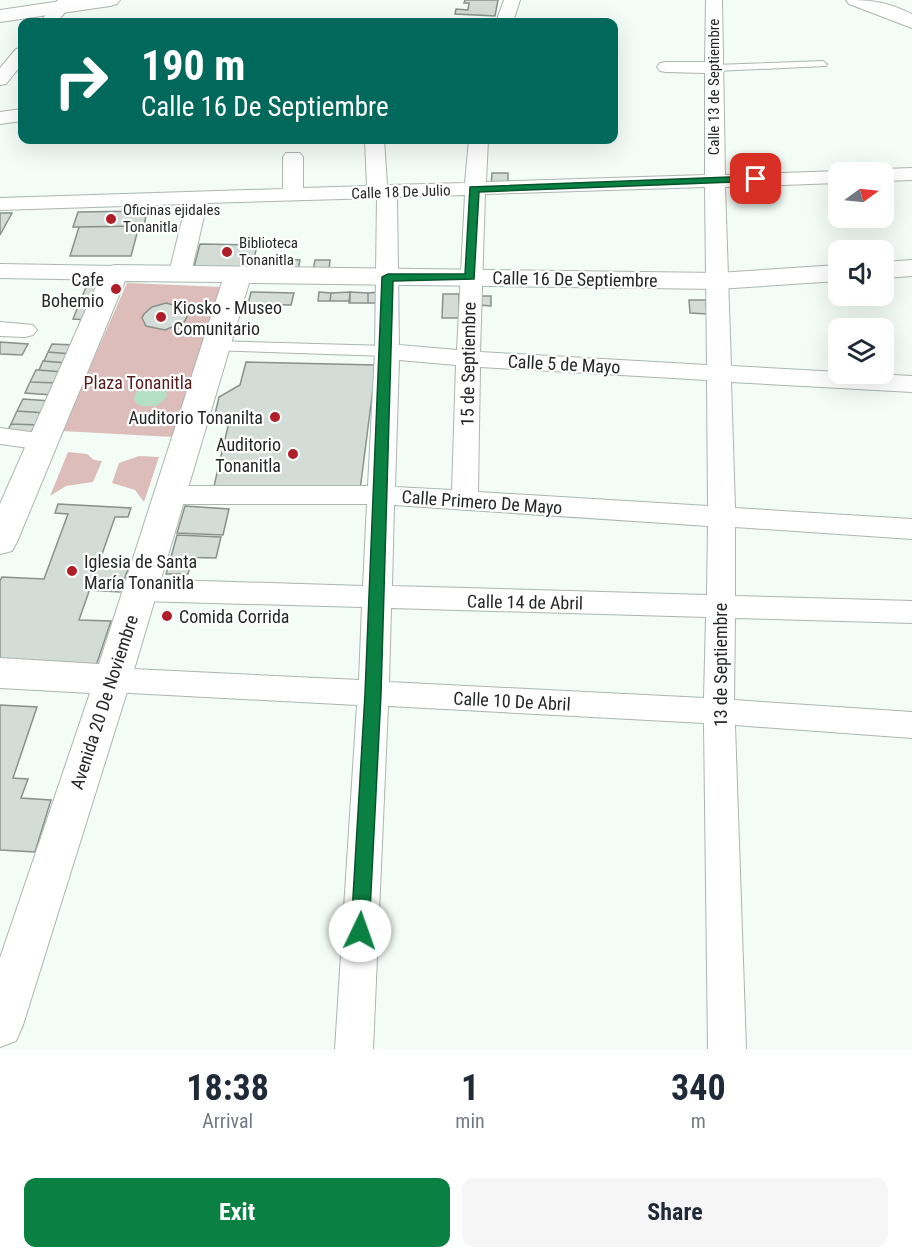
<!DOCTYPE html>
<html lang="en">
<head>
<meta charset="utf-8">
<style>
	:root { --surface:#fff; --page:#f6f6f7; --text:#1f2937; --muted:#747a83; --accent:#0b8043 }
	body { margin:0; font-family:"Roboto Condensed",sans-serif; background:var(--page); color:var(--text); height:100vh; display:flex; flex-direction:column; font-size:22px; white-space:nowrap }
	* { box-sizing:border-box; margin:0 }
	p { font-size:20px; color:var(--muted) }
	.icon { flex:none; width:33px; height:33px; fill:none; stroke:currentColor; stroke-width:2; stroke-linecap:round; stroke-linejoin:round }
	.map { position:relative; height:1049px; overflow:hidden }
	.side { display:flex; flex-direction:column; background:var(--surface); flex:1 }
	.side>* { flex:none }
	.top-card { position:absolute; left:18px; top:18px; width:600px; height:126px; border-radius:12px; box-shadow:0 6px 24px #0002; background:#00695c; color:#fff; overflow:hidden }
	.needle { width:39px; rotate:75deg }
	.tools { position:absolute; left:828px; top:162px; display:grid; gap:12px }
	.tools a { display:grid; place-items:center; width:66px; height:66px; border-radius:12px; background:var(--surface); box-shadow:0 6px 24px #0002; font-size:30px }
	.pin { position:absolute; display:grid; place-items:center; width:51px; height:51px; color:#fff; margin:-26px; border-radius:12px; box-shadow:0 3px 9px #0006 }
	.me { position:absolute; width:66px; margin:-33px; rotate:3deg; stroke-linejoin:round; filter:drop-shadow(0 0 4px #0008) }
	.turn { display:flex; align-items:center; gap:21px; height:126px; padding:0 24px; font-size:27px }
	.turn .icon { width:78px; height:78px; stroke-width:2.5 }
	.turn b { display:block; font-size:42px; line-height:51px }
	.eta { display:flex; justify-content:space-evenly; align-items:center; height:102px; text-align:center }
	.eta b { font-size:36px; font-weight:700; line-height:42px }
	.button { display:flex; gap:12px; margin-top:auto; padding:12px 24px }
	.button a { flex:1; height:69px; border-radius:12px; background:var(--accent); color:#fff; font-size:24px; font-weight:700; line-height:69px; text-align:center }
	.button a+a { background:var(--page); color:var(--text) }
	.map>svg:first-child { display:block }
</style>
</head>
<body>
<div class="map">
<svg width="912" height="1049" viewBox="0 0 912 1049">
	<rect width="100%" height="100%" fill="#f3fcf6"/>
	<path fill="#dcbdba" d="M127,283L223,287L172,437L62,431Z
		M68,452L87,454L94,460L102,461L93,482L66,486L50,496Z
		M139,456L159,457L144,502L135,490L112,483L119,463Z"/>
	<path fill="#b3dfc5" d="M149,386L163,389L167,394L166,398L156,406H140L134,400C134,391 142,388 149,386Z"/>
	<path fill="#d4dcd7" stroke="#89918c" stroke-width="1.5" d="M465,0H498L495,16L455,14L456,9L468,10L469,3H464Z
		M492,173H508V186H491Z
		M147,211L144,226L73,227L78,212Z
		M0,213H12L0,235Z
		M139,226L131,256H70L79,227Z
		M200,244L257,245L254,259H285L282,269L194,267Z
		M285,259L300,260L298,270L282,269Z
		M315,260H330L329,270H313Z
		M86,287H101L96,300L81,299Z
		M251,292L294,293L291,305L248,304Z
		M319,292L331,293L330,301H318Z
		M350,292L368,293V303H349Z
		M350,292V301H330L331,293Z
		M380,292V303H368V293Z
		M443,294H459V318H442Z
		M479,296H491V306L479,305Z
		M81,299L96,300L88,320L73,319Z
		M689,300H706L707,314L690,313Z
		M166,303L184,308L187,317L184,322L165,330L146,326L142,318L144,314L152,307Z
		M0,342L28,344L22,355L0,354Z
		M52,344L75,345L71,354L48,352Z
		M48,352L71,354L67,363L44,361Z
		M43,361L67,363L63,372L39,370Z
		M246,362L376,365L360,490L214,486L229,422L215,414L219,397L240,385Z
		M36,370H39L63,372L58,383L30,382Z
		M30,382L58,383L52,395L25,393Z
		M23,399L50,401L45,413L17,411Z
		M17,411L45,413L39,425L11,424Z
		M11,424L39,425L33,438L5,436Z
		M58,504L131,508L128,517H115L79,620L111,621L95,669L0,664V581L2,577L44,579L68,514L55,513Z
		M185,506L229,509L223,535L177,533Z
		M177,535L221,537L216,558L171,557Z
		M101,558L131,560L120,592L89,590Z
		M171,558L192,559L188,574H166Z
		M0,705L37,707L13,778L28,779L21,798L51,800L35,852L0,850Z"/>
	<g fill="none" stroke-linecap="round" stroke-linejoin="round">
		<g stroke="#adb5b0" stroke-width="2">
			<path id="service" d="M823,61L827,64L826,66L715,71L711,68L715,65Z"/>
		</g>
		<g stroke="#adb5b0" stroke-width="2">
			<path id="pedestrian" d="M215,341L387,346L393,347L396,351L393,355L387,356L209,350L207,346L209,342Z"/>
		</g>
		<g stroke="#adb5b0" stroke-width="2">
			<path id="minor" d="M58,0H75L57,22H40Z
				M504,0H520L513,22H496Z
				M706,0H722L725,175L838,171L844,172H838V183L725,187L731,366L912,376V392L731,382L735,508L912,519V539L735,527V596L912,601V623L735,618L734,700L912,712V738L735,725L746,1049H708L704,723L388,706L373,1049H335L357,705L112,692L101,689L97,680L101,671L112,668L359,680L362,607L139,601L129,598L125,590L129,582L139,579L363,586L367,504H170L161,502L157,495L161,488L170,486H368L375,351L377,198L207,203L191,273L188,278L180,280L172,278L169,273L186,204L0,210V198L283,189V157L286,153H300L303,157V188L367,186L365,140H384L387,185H389L465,183L469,140H488L486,182L705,175V73L666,72L660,71L657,67L660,63L666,62H705ZM705,187L707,365L480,352L485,194ZM465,195L457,350L399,345L397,197ZM399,360L456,365L452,490L395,487ZM480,367L707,380L708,506L478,492ZM394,505L708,526L707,595L392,586ZM391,608L706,617L704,698L389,682Z
				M22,48V64L6,84L0,85V68L16,49Z
				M22,109V121L0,124V112Z
				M912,168V180L884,181V172H876L884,169Z
				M0,264L115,266L123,268L126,273L123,278L115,280L0,278Z
				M0,322L33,325L37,330L33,335L25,337L0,336Z
				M0,428L53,435L57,441L53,447L44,450L0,444Z"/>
		</g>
		<g stroke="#adb5b0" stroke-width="2">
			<path id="secondary" d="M68,0H120L117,4L110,6L0,22V10Z
				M846,0C873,0 887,2 912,14V28L849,4Z
				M912,260V276L884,278V262Z
				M115,265L718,273L838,265V281L718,289L249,283L136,663L23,1025L16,1041L0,1047V958L90,693L0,688V658L99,664L222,282L125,281L17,542L12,551L0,554V504L102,273L105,267Z"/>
		</g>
		<use href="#service" fill="#fff" fill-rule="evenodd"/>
		<use href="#pedestrian" fill="#fff" fill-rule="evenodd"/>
		<use href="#minor" fill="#fff" fill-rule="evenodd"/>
		<use href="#secondary" fill="#fff" fill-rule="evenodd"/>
	</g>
	<path fill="#0b8043" stroke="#07532c" stroke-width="1.5" d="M756,176L759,177V181L479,192L474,279L393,281L381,694L369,931L366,937L360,939L354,937L351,931L365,694L382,277L388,274H465L470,187Z"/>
	<g fill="#b01e28" stroke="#fff" stroke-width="2">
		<circle cx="111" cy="219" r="6"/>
		<circle cx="227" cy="252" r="6"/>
		<circle cx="116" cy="289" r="6"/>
		<circle cx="161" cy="317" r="6"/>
		<circle cx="275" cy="417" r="6"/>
		<circle cx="293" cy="454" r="6"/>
		<circle cx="72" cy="571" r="6"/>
		<circle cx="167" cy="616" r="6"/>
	</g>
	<g text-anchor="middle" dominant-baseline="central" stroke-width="4.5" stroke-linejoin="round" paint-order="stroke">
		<g font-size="15" fill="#252826" stroke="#fff">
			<text transform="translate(714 87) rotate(-90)">Calle 13 de Septiembre</text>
			<text transform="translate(401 192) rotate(-2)">Calle 18 De Julio</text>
		</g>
		<g font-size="15" fill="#252826" stroke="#fff" text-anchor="start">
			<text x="123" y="210">Oficinas ejidales<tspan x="123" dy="17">Tonanitla</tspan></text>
			<text x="239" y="243">Biblioteca<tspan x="239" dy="17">Tonanitla</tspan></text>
		</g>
		<g font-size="18" fill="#252826" stroke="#fff" text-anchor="end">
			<text x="104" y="279">Cafe<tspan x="104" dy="21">Bohemio</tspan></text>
			<text x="173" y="307" text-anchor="start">Kiosko - Museo<tspan x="173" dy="21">Comunitario</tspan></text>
			<text x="263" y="417">Auditorio Tonanilta</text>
			<text x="281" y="444">Auditorio<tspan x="281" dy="21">Tonanitla</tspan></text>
			<text x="84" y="561" text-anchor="start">Iglesia de Santa<tspan x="84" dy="21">María Tonanitla</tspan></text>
			<text x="179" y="616" text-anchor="start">Comida Corrida</text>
		</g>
		<g font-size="18" fill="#252826" stroke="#fff">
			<text transform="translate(575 279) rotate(1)">Calle 16 De Septiembre</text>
			<text transform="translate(468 364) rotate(-89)">15 de Septiembre</text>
			<text transform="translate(564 364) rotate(3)">Calle 5 de Mayo</text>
			<text transform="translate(482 502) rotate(4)">Calle Primero De Mayo</text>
			<text transform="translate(525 602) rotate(1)">Calle 14 de Abril</text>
			<text transform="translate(720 665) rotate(-90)">13 de Septiembre</text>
			<text transform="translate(512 701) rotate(3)">Calle 10 De Abril</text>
			<text transform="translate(104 702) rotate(-72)">Avenida 20 De Noviembre</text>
		</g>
		<g font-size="18" fill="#561b1b" stroke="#fff">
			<text x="138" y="382">Plaza Tonanitla</text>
		</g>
	</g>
</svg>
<div class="tools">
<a><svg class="needle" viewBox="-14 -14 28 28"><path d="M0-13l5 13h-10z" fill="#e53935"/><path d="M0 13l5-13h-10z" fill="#747a83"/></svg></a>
<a><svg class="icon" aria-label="sound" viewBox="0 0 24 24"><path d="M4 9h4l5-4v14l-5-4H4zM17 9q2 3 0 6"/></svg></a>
<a><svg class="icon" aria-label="layers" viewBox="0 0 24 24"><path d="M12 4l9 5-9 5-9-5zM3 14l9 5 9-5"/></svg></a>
</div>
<div class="pin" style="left:756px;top:179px;background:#d93025"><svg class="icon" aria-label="arrive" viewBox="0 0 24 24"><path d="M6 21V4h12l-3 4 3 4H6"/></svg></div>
<svg class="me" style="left:360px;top:931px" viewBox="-20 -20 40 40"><circle r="19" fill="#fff"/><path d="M0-13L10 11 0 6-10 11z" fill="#0b8043"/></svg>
<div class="top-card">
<div class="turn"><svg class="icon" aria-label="right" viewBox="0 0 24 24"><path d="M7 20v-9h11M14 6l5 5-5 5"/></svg><div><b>190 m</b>Calle 16 De Septiembre</div></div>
</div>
</div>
<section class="side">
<div class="eta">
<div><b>18:38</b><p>Arrival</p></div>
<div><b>1</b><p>min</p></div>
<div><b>340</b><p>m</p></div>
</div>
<div class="button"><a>Exit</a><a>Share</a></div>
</section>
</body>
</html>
